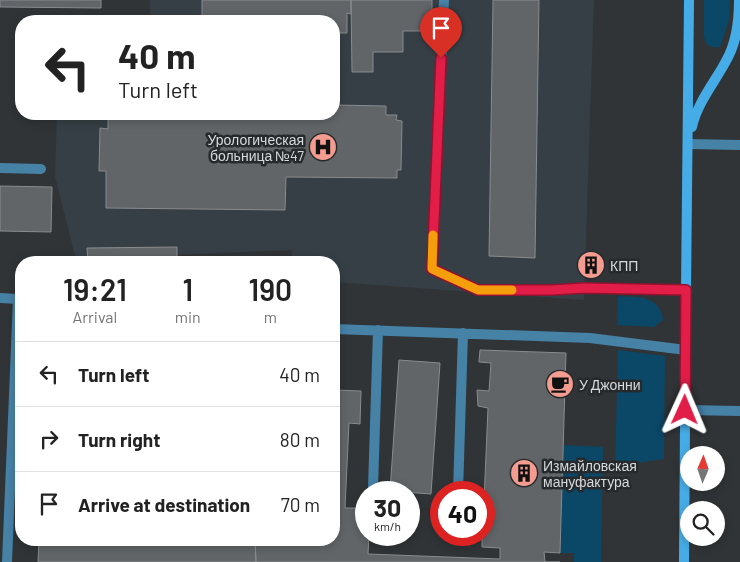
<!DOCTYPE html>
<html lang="en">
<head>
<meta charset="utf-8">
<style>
	:root { --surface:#fff; --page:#f6f6f6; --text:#222; --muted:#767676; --line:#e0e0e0 }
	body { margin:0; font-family:Barlow,sans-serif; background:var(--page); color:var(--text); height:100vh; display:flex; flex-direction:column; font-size:19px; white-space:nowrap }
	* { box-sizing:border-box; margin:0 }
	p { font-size:16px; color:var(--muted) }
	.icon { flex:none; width:28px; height:28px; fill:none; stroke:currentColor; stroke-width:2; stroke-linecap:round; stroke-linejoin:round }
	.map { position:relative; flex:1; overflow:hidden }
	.side { position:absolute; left:15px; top:256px; width:325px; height:290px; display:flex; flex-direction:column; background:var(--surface); border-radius:20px; box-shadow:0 2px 8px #0003 }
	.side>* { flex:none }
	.hud { position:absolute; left:15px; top:15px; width:325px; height:105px; border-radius:20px; box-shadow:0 2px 8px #0003; background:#fff; color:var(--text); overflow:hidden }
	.needle { width:32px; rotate:2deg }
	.tools { position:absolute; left:680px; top:446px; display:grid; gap:10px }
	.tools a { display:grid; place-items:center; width:45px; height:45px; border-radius:50%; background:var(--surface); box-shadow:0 2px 8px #0003; font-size:25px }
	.speed { position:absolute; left:355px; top:481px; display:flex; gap:10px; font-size:25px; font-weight:700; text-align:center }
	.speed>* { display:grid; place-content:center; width:65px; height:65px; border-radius:50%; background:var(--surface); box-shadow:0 2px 8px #0003; line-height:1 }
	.speed small { font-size:12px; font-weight:400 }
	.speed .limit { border:8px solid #d22; background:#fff; color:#111 }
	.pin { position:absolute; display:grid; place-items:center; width:42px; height:42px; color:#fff; margin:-51px -21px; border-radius:50% 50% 50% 0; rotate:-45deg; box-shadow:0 0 5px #0007 }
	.pin .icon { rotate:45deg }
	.me { position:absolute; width:55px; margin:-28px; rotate:1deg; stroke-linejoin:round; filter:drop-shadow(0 0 4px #0008) }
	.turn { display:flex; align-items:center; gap:18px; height:105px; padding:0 20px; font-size:22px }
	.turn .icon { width:65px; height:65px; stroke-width:2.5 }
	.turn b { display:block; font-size:35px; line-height:42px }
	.eta { display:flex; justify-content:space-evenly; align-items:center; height:85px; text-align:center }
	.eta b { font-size:30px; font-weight:600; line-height:35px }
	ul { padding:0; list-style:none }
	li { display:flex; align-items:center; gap:15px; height:65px; padding:0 20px; border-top:1px solid var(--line) }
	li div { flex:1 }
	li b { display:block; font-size:19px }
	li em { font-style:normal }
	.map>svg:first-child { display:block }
</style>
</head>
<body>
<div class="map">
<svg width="740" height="562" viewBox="0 0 740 562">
	<rect width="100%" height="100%" fill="#303436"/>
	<path fill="#353f45" d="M150,0H594L584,300L334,282V262H292V250L76,259L55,177L57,114H334V21H150Z"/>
	<path fill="#0b4767" d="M704,0H730L729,20L720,47C701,50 704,35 704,21C704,14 704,7 704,0Z
		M618,296C626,297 639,296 647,299C656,302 663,311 663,320L654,327L617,325Z
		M618,350L665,356L664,459L615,466Z
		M563,445L603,447L601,562H574V553H560Z"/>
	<path fill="#616568" stroke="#888c8f" d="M0,0H101V8L0,7Z
		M202,0H351V14L347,13V33H334V21H202Z
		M351,0H432V31H403V52H373V72H352Z
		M493,0H539L535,258L489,256Z
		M334,105L386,106V115H397L396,120L402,121L401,170H397V178L286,177L285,210L106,208V171H99L100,128L108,129V114H141V117H155V114H190V117L204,118V114H238V118H252V114H334Z
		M0,186L52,187L51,232L0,231Z
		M177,247V262H88L87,248Z
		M586,255H597L596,275H585Z
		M480,350L566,353L560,553L544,552L545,562H560H256L255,540H334V390L361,391L360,424L349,423L345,508H366V535H369L368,554L500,559V548L482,547V535H484V501L488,408L478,406L477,390L489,391L491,363L479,362Z
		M399,360L440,363L431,494L390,491Z
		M39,540H255L256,562H38Z"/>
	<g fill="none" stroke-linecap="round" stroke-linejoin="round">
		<path stroke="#4681a6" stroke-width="10" d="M444,0L432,269L478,290H552L585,288L686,290
			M688,144L740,145
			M0,168L41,169
			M0,298L18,299L7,562
			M334,329L590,338L686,350
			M685,410L740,411
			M373,488L378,330
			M458,492L463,333
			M439,522H441"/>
		<path stroke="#46ace7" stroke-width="10" d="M692,127C697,103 715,82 726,61C737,42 739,21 739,0
			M684,562L686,290L689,0"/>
	</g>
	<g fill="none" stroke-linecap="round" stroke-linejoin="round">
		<g stroke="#92132f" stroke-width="12">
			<path id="route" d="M441,58L432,269L478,290H552L584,288L686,290L685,410"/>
		</g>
		<use href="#route" stroke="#e11d48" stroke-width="9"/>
		<path stroke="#f59e0b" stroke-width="9" d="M433,235L432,269L478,290H512"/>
	</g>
	<defs>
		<g id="hospital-disc" transform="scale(1.4375)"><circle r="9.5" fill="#f59c90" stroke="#262a2c"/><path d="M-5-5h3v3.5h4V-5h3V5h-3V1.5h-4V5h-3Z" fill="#111"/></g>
		<g id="building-disc" transform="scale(1.4375)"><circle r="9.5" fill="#f59c90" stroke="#262a2c"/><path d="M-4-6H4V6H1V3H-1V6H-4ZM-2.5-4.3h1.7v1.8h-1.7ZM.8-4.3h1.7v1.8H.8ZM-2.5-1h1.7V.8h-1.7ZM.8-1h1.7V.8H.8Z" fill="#111"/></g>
		<g id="cafe-disc" transform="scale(1.4375)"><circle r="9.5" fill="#f59c90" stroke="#262a2c"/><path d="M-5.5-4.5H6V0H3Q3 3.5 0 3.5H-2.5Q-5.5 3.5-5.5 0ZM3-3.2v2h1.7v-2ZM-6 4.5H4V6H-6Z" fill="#111"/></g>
	</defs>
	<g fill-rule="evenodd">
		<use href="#hospital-disc" x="323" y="147"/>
		<use href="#building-disc" x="591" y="265"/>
		<use href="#cafe-disc" x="560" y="384"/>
		<use href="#building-disc" x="524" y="473"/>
	</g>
	<g text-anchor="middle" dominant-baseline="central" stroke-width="5" stroke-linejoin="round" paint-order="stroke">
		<g font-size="14" fill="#d7d9db" stroke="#262a2c" text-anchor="start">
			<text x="304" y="139" text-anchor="end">Урологическая<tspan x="304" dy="16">больница №47</tspan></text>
			<text x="610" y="265">КПП</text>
			<text x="579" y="384">У Джонни</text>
			<text x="543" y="465">Измайловская<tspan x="543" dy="16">мануфактура</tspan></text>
		</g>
	</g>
</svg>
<div class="tools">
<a><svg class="needle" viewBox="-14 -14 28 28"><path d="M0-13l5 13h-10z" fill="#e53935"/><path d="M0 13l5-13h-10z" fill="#767676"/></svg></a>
<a><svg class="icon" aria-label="search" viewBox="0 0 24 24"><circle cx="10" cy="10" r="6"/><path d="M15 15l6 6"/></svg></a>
</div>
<div class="speed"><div>30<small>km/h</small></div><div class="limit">40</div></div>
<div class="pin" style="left:441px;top:58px;background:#d93025"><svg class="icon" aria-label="arrive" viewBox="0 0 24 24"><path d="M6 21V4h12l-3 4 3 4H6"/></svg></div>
<svg class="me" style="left:685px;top:410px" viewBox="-20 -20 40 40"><path d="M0-17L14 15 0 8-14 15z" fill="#e11d48" stroke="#fff" stroke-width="4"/></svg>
<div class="hud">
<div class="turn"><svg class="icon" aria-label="left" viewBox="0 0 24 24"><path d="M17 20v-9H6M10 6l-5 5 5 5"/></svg><div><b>40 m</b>Turn left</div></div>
</div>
<section class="side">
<div class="eta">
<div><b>19:21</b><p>Arrival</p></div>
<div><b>1</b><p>min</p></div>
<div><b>190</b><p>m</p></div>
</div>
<ul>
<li><svg class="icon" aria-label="left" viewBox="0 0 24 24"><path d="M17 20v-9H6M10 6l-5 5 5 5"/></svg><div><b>Turn left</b></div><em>40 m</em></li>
<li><svg class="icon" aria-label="right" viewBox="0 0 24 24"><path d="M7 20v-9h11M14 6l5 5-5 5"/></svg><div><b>Turn right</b></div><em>80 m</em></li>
<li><svg class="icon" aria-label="arrive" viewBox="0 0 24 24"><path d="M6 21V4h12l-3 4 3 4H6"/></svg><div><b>Arrive at destination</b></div><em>70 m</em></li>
</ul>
</section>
</div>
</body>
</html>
